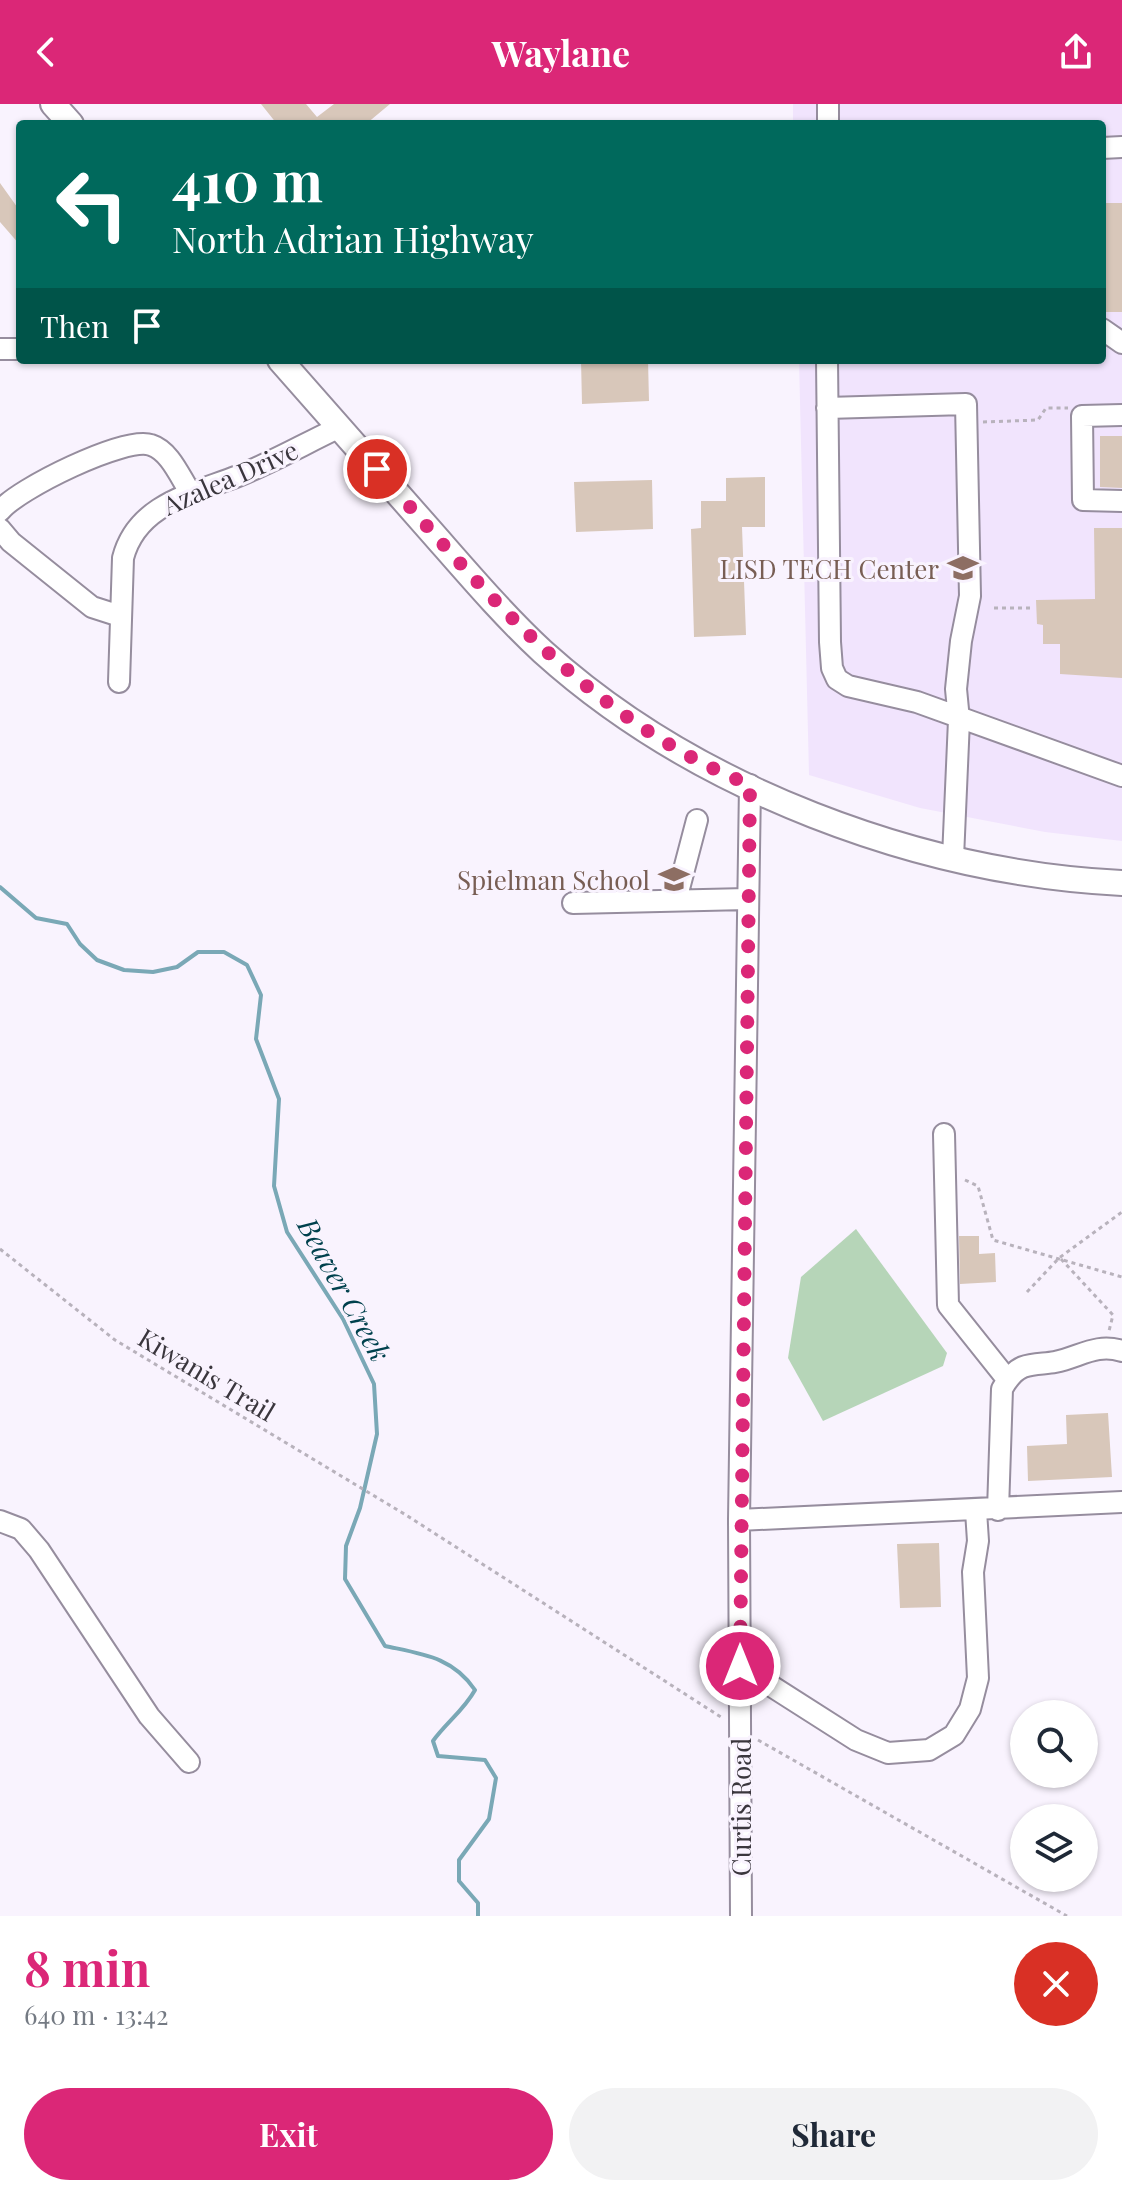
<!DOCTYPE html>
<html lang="en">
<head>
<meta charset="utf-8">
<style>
	:root { --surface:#fff; --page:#f2f2f3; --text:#1f2937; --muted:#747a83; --accent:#db2777 }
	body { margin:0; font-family:"Playfair Display",serif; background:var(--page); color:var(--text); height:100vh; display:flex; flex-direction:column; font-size:30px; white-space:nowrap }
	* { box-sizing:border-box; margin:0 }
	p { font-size:26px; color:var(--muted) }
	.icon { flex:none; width:44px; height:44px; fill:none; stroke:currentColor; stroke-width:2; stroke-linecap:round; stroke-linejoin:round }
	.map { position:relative; height:1812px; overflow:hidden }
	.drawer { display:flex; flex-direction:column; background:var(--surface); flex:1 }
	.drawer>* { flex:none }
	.guide { position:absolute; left:16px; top:16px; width:1090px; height:244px; border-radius:8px; box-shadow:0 2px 6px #0004; background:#00695c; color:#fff; overflow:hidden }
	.fabs { position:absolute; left:1010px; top:1596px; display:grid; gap:16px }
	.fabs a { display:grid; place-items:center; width:88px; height:88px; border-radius:50%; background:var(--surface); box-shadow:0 2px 6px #0004; font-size:40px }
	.pin { position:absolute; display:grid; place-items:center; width:68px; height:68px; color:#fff; margin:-34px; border:4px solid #fff; border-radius:50%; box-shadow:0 2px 8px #0007 }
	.me { position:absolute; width:88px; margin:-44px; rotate:0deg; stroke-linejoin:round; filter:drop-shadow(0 0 6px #0008) }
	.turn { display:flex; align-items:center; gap:28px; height:168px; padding:0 24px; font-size:36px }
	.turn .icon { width:104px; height:104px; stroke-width:2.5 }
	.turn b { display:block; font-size:56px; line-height:68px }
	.then { display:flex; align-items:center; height:76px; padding:0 24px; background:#0003; gap:16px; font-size:30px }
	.round { display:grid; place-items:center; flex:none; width:84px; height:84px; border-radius:42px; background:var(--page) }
	.head { display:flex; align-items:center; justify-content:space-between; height:136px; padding:0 24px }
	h1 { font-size:48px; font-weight:700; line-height:60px; color:var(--accent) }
	.button { display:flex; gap:16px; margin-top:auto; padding:16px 24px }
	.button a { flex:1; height:92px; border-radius:48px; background:var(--accent); color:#fff; font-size:32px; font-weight:700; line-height:92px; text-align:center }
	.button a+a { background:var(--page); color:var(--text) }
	header { display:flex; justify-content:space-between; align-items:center; height:104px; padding:0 24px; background:var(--accent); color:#fff; font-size:36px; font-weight:700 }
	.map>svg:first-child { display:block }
</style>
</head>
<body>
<header><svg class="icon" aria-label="back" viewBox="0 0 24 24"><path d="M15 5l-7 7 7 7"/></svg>Waylane<svg class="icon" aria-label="share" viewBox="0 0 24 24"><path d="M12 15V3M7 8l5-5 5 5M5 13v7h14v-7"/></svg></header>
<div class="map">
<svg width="1122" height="1812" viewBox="0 0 1122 1812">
	<rect width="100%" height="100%" fill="#f9f3fe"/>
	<path fill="#f1e4fd" d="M793,0H1122V737L1045,728L920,704L809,671L799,256H1102V20H793Z"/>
	<path fill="#b6d5b8" d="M856,1125L947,1249L943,1262L823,1317L788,1254L801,1173Z"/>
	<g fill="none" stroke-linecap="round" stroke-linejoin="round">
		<path stroke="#7aa8b6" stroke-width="4" d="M0,783L36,814L67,820L80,840L97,856L124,866L153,868L177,863L198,848H224L247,861L261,891L256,935L279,995L274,1082L287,1128L343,1215L374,1280L377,1330L360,1404L346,1442L345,1475L385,1542C422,1550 453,1553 475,1586C464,1606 446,1619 433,1637L438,1652L485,1656L496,1674L489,1715L459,1756V1777L478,1799V1812"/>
	</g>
	<path fill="#d8c7ba" d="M261,0H306L317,13L334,0H390L366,20H277Z
		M0,79L20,107V141L0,118Z
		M1102,99H1122V208H1104Z
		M581,256H648L649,297L582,300Z
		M1100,332H1122V384L1100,383Z
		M765,373V423H742L746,531L694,533L691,425L701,424V397H726V374Z
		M652,376L653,425L576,428L574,378Z
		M1094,424H1122V574L1060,570V540H1043V521L1037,520L1036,496L1095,495Z
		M959,1132H979V1150L995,1149L996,1178L960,1180Z
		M1108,1309L1112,1373L1028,1377L1027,1342L1067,1340L1066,1311Z
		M939,1439L941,1503L900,1504L897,1440Z"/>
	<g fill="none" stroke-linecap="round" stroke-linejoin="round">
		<g stroke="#968d9e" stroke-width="24">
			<path id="minor" d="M828,20V0
				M1102,44L1122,43
				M1102,225L1122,239
				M0,245H20
				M827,256L830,538L832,564L837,575L848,582L917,598L1122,672
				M827,304L966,300L970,492L961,537L956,585L959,616L953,754
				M1122,311L1082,312L1083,396L1122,397
				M0,407C17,385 125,332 151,341C170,347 180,373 190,388
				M0,425L11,438L92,503L120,512
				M119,578L123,454C137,400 192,390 238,372C273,358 306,339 340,323
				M676,796L697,716
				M573,799L747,795
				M944,1030L948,1201L1007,1275
				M998,1406L1002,1285C1007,1276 1013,1267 1023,1263C1033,1259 1045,1260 1055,1258C1080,1253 1096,1239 1122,1247
				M739,1416L1122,1398
				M0,1417L21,1425L39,1446L149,1612L189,1658
				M740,1562L856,1636L888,1649L929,1646L954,1631L970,1605L978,1574L973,1468L978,1437L976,1407
				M741,1812L739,1416L750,681"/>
		</g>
		<g stroke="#968d9e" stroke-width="28">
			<path id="major" d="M53,0L71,20
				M280,256C330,312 379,368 428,424C465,466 502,510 543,548C695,685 919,769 1122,779"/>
		</g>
		<path stroke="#b8b2bc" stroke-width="3" stroke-dasharray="4 4" stroke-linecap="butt" d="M983,318L1038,316L1046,304H1068
			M994,504H1033
			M965,1076L978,1082L993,1136L1122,1173
			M0,1145L115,1236L406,1411L724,1615
			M1061,1155L1113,1211L1109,1227
			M1027,1188L1059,1154L1122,1108
			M758,1636L1067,1812"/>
		<use href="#minor" stroke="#fff" stroke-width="20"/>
		<use href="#major" stroke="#fff" stroke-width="24"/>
	</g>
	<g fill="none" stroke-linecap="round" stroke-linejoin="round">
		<path stroke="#db2777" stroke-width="14" stroke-dasharray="0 25.2" d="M377,365C487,491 591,616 750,681L740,1562"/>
	</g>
	<defs>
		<g id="school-bare" transform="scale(2.4)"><path d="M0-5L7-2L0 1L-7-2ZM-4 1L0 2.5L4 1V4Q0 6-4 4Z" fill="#8d6e63" stroke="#f9f3fe" stroke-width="2.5" paint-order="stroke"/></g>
	</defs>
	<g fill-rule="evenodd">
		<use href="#school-bare" x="963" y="464"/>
		<use href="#school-bare" x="674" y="775"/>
	</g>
	<g text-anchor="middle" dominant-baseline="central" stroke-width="6" stroke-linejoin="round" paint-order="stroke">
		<g font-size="26" fill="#3a363d" stroke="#f9f3fe">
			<text transform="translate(230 373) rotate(-24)">Azalea Drive</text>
			<text transform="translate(207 1270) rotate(31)">Kiwanis Trail</text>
			<text transform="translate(740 1703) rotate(-90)">Curtis Road</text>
		</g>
		<g font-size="26" fill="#785e54" stroke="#f9f3fe" text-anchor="end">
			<text x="939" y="464">LISD TECH Center</text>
			<text x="650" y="775">Spielman School</text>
		</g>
		<g font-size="28" font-style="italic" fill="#00414d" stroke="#f9f3fe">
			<text transform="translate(345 1185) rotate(61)">Beaver Creek</text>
		</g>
	</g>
</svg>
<div class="fabs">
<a><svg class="icon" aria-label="search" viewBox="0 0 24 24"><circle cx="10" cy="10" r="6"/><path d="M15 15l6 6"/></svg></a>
<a><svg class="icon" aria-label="layers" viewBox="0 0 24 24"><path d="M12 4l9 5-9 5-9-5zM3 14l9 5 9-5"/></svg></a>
</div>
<div class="pin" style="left:377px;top:365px;background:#d93025"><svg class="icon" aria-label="arrive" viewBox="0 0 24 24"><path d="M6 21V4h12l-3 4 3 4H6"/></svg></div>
<svg class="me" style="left:740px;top:1562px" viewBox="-20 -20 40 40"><circle r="17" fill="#db2777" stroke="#fff" stroke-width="3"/><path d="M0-11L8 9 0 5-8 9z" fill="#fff"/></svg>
<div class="guide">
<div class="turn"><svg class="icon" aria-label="left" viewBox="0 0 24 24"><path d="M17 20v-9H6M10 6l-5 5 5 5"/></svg><div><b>410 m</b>North Adrian Highway</div></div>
<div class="then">Then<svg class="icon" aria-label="arrive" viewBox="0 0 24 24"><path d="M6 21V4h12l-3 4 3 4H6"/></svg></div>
</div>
</div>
<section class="drawer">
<div class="head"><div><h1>8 min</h1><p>640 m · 13:42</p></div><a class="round" style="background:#d93025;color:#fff"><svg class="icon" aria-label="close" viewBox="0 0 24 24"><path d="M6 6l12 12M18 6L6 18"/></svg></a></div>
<div class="button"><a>Exit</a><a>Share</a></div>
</section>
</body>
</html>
